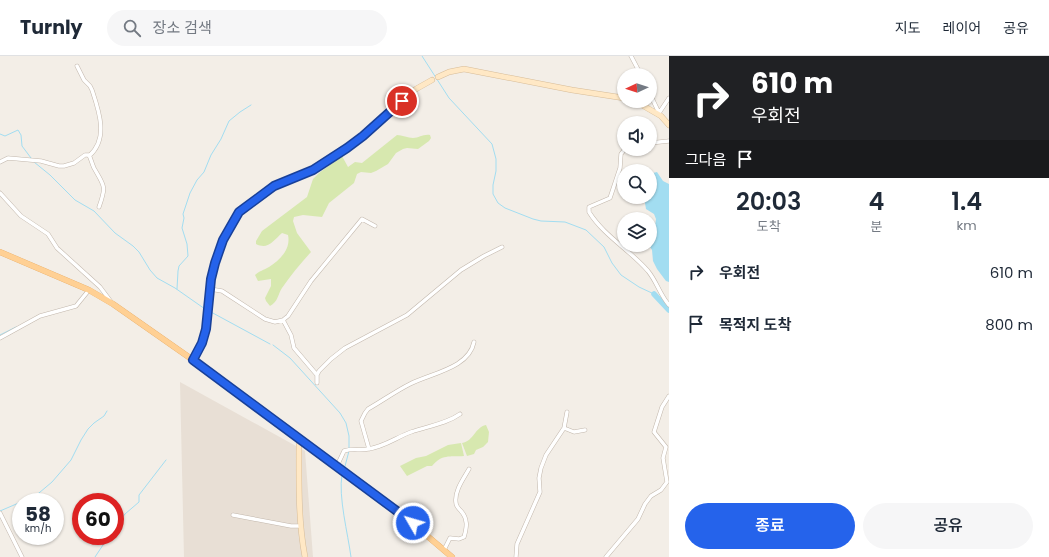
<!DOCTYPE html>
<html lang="ko">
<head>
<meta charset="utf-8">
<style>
	:root { --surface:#fff; --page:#f6f6f7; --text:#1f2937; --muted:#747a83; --line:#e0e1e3; --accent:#2563eb }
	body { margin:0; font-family:Poppins,"Noto Sans KR",sans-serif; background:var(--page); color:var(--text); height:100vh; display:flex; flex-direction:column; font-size:15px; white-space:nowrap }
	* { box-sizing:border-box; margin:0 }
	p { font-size:13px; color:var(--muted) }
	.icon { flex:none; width:22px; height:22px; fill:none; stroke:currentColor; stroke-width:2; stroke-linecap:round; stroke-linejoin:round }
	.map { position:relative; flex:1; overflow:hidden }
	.side { display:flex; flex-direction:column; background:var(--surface); width:380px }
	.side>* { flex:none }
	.hud { background:#202124; color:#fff; overflow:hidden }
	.needle { width:26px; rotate:266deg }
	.fabs { position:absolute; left:617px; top:12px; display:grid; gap:8px }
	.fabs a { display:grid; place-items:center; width:40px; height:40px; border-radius:50%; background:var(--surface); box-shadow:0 1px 3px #0004; font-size:20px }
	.speed { position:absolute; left:12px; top:437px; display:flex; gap:8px; font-size:20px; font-weight:700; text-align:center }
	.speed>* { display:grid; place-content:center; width:52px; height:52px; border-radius:50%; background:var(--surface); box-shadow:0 1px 3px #0004; line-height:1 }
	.speed small { font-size:10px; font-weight:400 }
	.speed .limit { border:6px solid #d22; background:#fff; color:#111 }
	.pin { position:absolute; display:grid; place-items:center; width:34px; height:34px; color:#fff; margin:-17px; border:2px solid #fff; border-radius:50%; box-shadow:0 1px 4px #0007 }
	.me { position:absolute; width:44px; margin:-22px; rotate:308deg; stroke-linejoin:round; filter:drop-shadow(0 0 3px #0008) }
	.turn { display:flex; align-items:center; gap:14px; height:84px; padding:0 16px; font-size:18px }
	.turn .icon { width:52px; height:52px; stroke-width:2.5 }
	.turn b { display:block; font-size:28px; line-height:34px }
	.then { display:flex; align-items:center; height:38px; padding:0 16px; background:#0003; gap:8px; font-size:15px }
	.eta { display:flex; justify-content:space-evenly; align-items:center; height:68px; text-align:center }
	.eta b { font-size:24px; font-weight:600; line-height:28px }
	.primary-button { display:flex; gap:8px; margin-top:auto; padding:8px 16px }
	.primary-button a { flex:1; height:46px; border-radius:24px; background:var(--accent); color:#fff; font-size:16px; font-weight:600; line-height:46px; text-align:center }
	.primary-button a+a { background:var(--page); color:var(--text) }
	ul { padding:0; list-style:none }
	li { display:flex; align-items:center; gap:12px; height:52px; padding:0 16px }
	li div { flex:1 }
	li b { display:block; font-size:15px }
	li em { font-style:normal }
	header { display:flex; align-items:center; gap:24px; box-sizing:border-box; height:56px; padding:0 20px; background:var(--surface); border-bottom:1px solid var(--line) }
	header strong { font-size:19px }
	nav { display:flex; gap:22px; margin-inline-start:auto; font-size:14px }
	.search { width:280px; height:36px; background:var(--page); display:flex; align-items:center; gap:10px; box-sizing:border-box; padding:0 14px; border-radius:22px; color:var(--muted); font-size:15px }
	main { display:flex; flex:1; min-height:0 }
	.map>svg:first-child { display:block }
</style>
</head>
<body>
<header>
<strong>Turnly</strong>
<div class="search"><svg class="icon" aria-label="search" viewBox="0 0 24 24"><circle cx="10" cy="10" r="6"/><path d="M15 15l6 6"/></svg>장소 검색</div>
<nav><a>지도</a><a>레이어</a><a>공유</a></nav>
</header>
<main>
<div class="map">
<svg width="669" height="501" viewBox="0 0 669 501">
	<rect width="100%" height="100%" fill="#f3eee7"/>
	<path fill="#e8dfd5" d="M180,326L305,395L313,501H184Z"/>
	<path fill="#d7e8af" d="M397,79C402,79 408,82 413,82C419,82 423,78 430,79L431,82L429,85L418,93L407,92L403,93L396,97L388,108L376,115L371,117L361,116L357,118L354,127L329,147L322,161L303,159L294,161L293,165L297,177L311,196C301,207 291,219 282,232C278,238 278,246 270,250L266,245L265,242L271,230V223L258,225L255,219C259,215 264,214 269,211C280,204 291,193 288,179L282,177C273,185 268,194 256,188V185L262,175L307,141L313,123L319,117L342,100L348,111L355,106L362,107Z
		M486,369L489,376L488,386L483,391L476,394L474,398L467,400L462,387C474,385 475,371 486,369Z
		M461,387L464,400C449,401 442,398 432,410H427L407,420L400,410L416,402L426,400L448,389Z"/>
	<path fill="#a2ddf1" d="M657,116L663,125L669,128V226L666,225L657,213L653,205L652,194L649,189H650V180L654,178L656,163L654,158L646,153L645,147L646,141H650L651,120L653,117Z"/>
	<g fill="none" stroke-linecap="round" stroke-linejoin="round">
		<path stroke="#a2ddf1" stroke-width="1" d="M422,0L449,42L492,88L496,103V115L493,129V138L498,147L505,152L533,163L541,165L565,166L586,174L604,191L612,207L621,219L639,231L654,238
			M0,78L5,80L18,74L21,79L22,90L31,102
			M34,106L50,119L75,144L94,155L115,177L133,190L139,196L150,214L157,222L175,232L205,253
			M177,233L178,215L179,210L188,200L187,188L182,172L184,162L183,158L190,137L197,124L204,116L211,99L221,83L229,65L240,56L251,49
			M211,256L270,288
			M0,279L16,271
			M273,289L290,302L340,357L346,367L349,380V392
			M344,414L349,395
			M342,419C338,440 348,478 351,501
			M22,446L33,442L52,426L71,404L81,384L88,373L94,367L104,360L107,355
			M0,455L21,446
			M115,471L125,458L139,446V439L166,404
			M95,501L109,480"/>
		<path stroke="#a2ddf1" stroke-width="5.5" d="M654,238L669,254"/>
		<g stroke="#c2b7ac" stroke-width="4.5">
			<path id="street" d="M631,0L641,19
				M77,10L84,24L90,30L92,34C99,55 109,83 89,100
				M650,38L660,59
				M659,57L669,42
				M650,87L669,85
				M625,93L621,98L620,112L610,142L589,151V156C604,180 630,194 648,215C657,226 660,239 669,249
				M0,106L8,102L41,105L59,110H64L74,107L85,99H89C91,103 92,108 94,112C104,130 107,129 99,151
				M0,137L21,160L48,178L57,192L100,231L112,247
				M210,233L222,235L265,263L275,266L283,264L288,260L311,225L362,163L375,170
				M283,264L291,279L294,292L317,319
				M0,282L40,260L76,250L89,234
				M317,327V319L319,315L331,303L345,292L407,259L461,214L484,200L502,191
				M564,372L574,376L585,374
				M369,393L361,365L365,357L368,353C382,345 396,335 410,328C432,317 469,312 474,286
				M337,410L344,395C353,392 360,395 368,393C384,391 397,381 411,376C428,370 446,368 460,358
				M0,457L22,501
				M233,459L291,470H300
				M444,494L450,482L459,483L464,481C467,471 468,463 461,455C458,452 456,450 456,447C454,435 464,422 469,413
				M516,501L517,488L540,436L539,422L541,412L546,399L564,372L567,356
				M606,501L638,463L645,448L651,440L661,434L667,426L663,402L666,391L654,376L662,351L669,340"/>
		</g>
		<g stroke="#d7bc98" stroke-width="6">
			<path id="secondary" d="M438,21L449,16L464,13L572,34L624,42
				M635,45L661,60L669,69
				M193,304L202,287L206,273L211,223L215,207L227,177L239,156L274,130L313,114L347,92L363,80L416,33L432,24
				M300,383L299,390C299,427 298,464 305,501"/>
		</g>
		<g stroke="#e5a963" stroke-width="6">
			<path id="primary" d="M0,196L89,234L113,248L193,304L405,461L452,501"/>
		</g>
		<use href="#street" stroke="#fff" stroke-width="3.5"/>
		<use href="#secondary" stroke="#ffe8c5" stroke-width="5"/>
		<use href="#primary" stroke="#ffd094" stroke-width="5.5"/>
	</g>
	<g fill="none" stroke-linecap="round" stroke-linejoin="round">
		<g stroke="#184099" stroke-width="10">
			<path id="route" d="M402,45L363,80L347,92L313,114L274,130L239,156L223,184L215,207L211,223L206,273L202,287L193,304L413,467"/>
		</g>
		<use href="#route" stroke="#2563eb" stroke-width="7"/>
	</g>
</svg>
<div class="fabs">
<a><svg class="needle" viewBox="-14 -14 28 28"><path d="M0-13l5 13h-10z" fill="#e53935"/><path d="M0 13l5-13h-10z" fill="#747a83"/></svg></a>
<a><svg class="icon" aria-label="sound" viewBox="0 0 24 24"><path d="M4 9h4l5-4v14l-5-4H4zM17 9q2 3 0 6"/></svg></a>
<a><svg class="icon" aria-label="search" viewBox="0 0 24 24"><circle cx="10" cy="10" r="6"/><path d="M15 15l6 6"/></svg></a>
<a><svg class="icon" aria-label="layers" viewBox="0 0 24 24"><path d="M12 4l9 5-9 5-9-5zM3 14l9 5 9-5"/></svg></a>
</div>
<div class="speed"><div>58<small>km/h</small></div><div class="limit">60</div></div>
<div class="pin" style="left:402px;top:45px;background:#d93025"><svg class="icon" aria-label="arrive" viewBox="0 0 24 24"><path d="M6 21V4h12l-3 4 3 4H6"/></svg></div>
<svg class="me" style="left:413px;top:467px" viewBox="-20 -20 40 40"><circle r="17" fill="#2563eb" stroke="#fff" stroke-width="3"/><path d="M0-11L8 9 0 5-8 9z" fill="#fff"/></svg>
</div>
<section class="side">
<div class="hud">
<div class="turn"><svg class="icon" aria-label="right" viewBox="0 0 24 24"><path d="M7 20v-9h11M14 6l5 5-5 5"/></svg><div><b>610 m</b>우회전</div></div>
<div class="then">그다음<svg class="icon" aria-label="arrive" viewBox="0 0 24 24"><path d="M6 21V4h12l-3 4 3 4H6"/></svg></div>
</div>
<div class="eta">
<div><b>20:03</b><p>도착</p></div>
<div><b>4</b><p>분</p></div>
<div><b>1.4</b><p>km</p></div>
</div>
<ul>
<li><svg class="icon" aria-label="right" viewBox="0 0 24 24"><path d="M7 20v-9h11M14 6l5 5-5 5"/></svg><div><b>우회전</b></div><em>610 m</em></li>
<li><svg class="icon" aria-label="arrive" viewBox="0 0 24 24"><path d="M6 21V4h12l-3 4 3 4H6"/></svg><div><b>목적지 도착</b></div><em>800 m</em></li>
</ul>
<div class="primary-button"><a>종료</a><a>공유</a></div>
</section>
</main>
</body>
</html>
